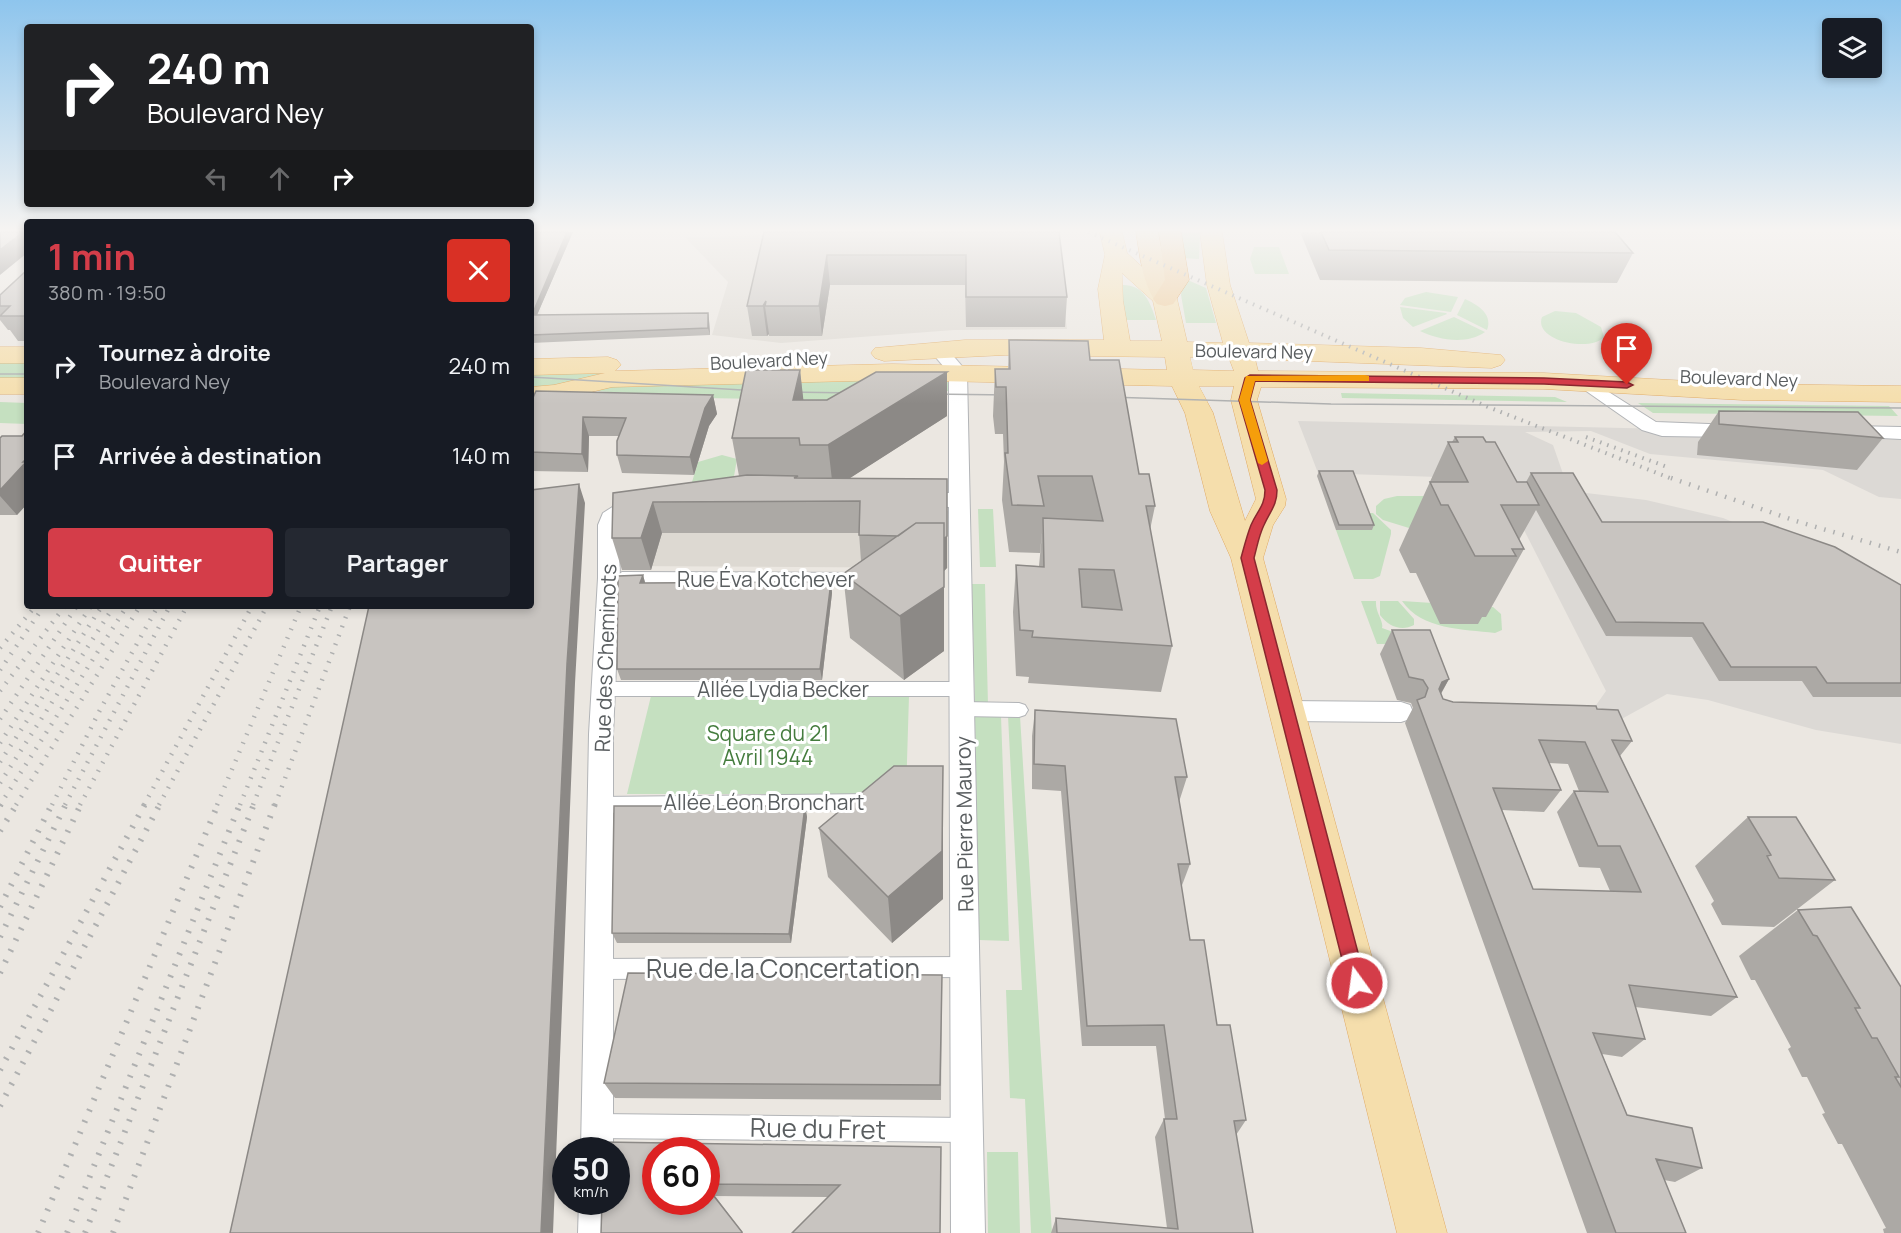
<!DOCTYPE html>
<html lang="fr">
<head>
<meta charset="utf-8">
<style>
	:root { --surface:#171b24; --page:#242831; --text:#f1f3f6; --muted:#9ea1a6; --accent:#d43d49 }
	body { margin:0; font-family:Manrope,sans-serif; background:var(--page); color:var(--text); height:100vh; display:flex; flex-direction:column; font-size:22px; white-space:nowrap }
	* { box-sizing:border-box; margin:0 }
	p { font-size:20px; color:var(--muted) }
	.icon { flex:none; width:33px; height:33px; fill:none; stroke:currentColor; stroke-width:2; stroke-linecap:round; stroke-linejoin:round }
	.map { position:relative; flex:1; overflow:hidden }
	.sheet { position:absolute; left:24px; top:219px; width:510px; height:390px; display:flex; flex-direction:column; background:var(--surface); border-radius:6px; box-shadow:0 3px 9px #0003 }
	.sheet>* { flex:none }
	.banner { position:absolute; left:24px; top:24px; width:510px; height:183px; border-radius:6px; box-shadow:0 3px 9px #0003; background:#202124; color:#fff; overflow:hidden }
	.fabs { position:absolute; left:1822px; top:18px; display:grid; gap:12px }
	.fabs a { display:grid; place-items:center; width:60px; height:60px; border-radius:6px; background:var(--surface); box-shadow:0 3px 9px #0003; font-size:30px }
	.speed { position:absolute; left:552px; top:1137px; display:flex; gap:12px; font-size:30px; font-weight:700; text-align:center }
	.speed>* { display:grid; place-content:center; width:78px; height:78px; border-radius:50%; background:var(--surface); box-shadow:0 3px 9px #0003; line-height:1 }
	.speed small { font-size:15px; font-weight:400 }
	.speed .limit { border:9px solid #d22; background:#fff; color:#111 }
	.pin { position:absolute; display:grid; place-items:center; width:51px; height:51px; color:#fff; margin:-62px -26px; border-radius:50% 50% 50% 0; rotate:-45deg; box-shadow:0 0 6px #0007 }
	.pin .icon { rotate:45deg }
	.me { position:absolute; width:66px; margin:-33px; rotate:346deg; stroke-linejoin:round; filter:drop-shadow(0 0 4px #0008) }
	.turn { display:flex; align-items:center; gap:21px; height:126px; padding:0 24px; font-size:27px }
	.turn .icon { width:78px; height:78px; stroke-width:2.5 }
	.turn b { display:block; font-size:42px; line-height:51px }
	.lanes { display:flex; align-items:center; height:57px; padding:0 24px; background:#0003; justify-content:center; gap:30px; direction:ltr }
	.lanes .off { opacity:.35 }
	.round { display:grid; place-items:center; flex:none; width:63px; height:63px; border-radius:6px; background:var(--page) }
	.head { display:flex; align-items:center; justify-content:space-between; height:102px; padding:0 24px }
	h1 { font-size:36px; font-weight:700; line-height:45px; color:var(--accent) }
	.button { display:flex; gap:12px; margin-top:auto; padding:12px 24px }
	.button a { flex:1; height:69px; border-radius:6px; background:var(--accent); color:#fff; font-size:24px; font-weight:700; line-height:69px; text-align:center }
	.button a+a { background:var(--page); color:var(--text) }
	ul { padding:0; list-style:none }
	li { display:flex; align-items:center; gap:18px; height:90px; padding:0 24px }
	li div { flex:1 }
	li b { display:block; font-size:22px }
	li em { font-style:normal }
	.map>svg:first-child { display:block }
</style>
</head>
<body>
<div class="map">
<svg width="1901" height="1233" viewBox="0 0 1901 1233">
	<rect width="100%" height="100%" fill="#ebe7e1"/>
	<path fill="#dcd9d5" d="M1298,421L1901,434V499L1879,497L1823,470L1650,454L1591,431L1525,432L1553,445L1569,491L1646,500L1723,518L1824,559L1901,603V744L1816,730L1708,700L1667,694L1607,727L1580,728L1606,691L1498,479L1318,473Z"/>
	<path fill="#ddd9d2" d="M933,232H1054L1067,329L954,330L781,343L712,335L728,282L685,237Z
		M730,510L948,511V568L622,566L623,525Z"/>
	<path fill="#c5e0c0" d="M1177,232H1200L1199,259L1182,258Z
		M1254,247H1279L1289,274H1255L1250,259Z
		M1183,278L1206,288L1216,323H1186L1181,295Z
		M1121,285C1144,284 1150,302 1156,320H1122Z
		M1426,292L1458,297L1451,312L1400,305L1405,298Z
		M1465,299C1478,305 1493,314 1487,330L1457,315Z
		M1400,307L1446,313L1447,314L1413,327L1403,318Z
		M1555,311L1576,313L1601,327L1604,337C1589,353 1533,340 1542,317Z
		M1454,317L1485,332C1467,345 1438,340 1420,331Z
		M3,360L27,361V382L0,381V363Z
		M531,371L601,372L600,376L553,388L531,386Z
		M806,378L946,380L950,385V391L842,390L840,400L702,398L581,390L602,386Z
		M1341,393L1555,397L1567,402L1342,398Z
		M0,402L27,403V424L0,423Z
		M1638,403L1889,406L1898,416L1653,413Z
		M722,455L737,459L733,482H692L698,462Z
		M1397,496H1437L1409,528L1383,520L1376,514V506L1384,499Z
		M978,509H993L996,567H980Z
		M1365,513H1373L1391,530V534L1380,576L1373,579H1354L1336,530H1371Z
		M972,584H985L988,705L975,706Z
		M1361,601H1376C1375,613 1384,621 1382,628L1427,644H1377Z
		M1380,601H1398L1414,619V625C1401,632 1388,626 1380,615Z
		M1402,601L1493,607L1501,614L1502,630L1495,633C1463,629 1422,630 1402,601Z
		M651,696H909L906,794H627Z
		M1001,716L1009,941L979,940L975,717Z
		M1008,716H1020L1052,1233H1031L1025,1099L1010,1098L1006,990H1022Z
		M987,1152H1018L1020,1233H988Z"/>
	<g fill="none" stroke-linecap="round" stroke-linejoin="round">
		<g stroke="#b2b4b7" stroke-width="2">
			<path id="pedestrian" d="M622,572L866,573L874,579L866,585L622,584L614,578Z
				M603,682H963L969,684L972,689L969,694L963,696H603L597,694L594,689L597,684Z
				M963,702L1019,703L1025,705L1028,710L1025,715L1019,717L963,716L957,714L954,709L957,704Z
				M872,794L879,796L882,802L879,808L872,810L600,813L593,811L590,805L593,799L600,797Z
				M965,957L973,960L976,967L973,974L965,977L601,979L593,976L590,969L593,962L601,959Z
				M598,1114L967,1118L975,1122L979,1130L975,1138L967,1142L598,1138L590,1134L586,1126L590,1118Z"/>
		</g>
		<g stroke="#b2b4b7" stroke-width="2">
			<path id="minor" d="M937,343L943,344L967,372L985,1233H951L949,507L909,504L906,499L909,494L949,493V373L928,348Z
				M1585,377L1656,422L1735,425L1744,431L1735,437L1662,436L1642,430L1579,386L1576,382Z
				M1849,426L1901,427V439L1842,436L1840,432L1842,428Z
				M641,502L648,504L651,509L648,514L626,517L618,525L620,578L613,734V1150H581L589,734L598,578V525L603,513L614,506Z
				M1285,701L1401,702L1410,705L1413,712L1410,719L1401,722L1285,721L1276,718L1273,711L1276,704Z
				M579,1202H613L612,1233H578Z"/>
		</g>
		<g stroke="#e0aa64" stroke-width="1">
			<path id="primary" d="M1100,232H1122L1127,253L1177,299L1187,342L1223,343L1207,285L1200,232H1222L1230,285L1249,343L1421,348L1501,355L1505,360L1501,365L1492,368L1255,359L1258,371L1544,373L1743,384L1901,386V402L1743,400L1544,389L1261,387L1257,400L1286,499L1285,506L1273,525L1263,558L1447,1233H1397L1231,558L1210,511L1185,413L1172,386L892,380L612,387L554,401L531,403V387L554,385L605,373L531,375V359L608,357L617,360L621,365L615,371L892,364L1167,370L1165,357L1005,355L884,361L875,358L871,353L875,348L965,340H1104L1098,289L1105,255ZM1122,273L1153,301L1162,341H1130L1123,301ZM1190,357L1229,358L1234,371L1193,370ZM1199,386H1234L1231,400L1256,499L1245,521L1213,413Z
				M0,347H27V363H0Z
				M0,378H27V394H0Z"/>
		</g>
		<g stroke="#d37c19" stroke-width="1">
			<path id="trunk" d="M1136,232H1158L1166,272L1177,299L1173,304L1165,306L1157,304C1142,283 1140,256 1136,232Z"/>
		</g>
		<g stroke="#d37c19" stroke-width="1">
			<path id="motorway" d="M1159,232H1181L1189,280L1173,304L1165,306L1157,304L1153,299L1165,280Z"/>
		</g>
		<use href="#pedestrian" fill="#fff" fill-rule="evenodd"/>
		<use href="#minor" fill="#fff" fill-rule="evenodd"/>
		<use href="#primary" fill="#f5deac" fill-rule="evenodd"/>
		<use href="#trunk" fill="#f2d4a0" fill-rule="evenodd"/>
		<use href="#motorway" fill="#f0ca93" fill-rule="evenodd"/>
		<path stroke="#afb0b0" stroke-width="1.5" d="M0,374H27
			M531,377L758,391
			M785,392L857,393
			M929,394L1010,395
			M1109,397L1331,404L1901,408"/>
		<path stroke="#afb0b0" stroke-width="4" stroke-dasharray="1.5 6" stroke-linecap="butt" d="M1088,232L1488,407L1675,480
			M1586,437L1670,468"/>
		<path stroke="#afb0b0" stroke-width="4.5" stroke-dasharray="1.5 8" stroke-linecap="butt" d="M1671,478L1796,521L1901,552
			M0,648L33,609
			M0,670L44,606
			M0,691L65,606
			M0,719L77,606
			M0,743L91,606
			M0,762L102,606
			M0,783L114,606
			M0,805L127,606
			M16,805L140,606
			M52,805L101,708L158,606
			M65,805L170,606
			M80,805L187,606
			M144,805L252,606
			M159,805L267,606
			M217,805L301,606
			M240,805L320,606
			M253,805L332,606
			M275,805L350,606"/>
		<path stroke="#afb0b0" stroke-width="6" stroke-dasharray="2 10" stroke-linecap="butt" d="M0,806L1,804
			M0,831L17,804
			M0,907L52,804
			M0,937L66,804
			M0,973L81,804
			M0,1070L145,804
			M0,1106L160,804
			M38,1233L218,804
			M67,1233L240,804
			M85,1233L254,804
			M113,1233L275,804"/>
	</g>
	<path fill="#aca9a5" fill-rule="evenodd" d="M531,232H573L537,315L708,313L709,320L710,335L531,343Z
		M764,232H1059L1067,297L1065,327H966L965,285H830L822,336H769V334L767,336H752L747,306Z
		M1300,232H1615L1633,253L1617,283L1320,280Z
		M27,270V341H18L10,330H8L0,320V295Z
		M1009,340L1090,360L1139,474L1155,506L1150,530L1172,646L1161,692L1028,683L1029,677L1016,676L1013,612L1016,565L1039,566L1043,523L1040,553L1009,552L1002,500L1004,462L1003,434H995L993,416L995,369H1008Z
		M800,370L803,400L947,416L848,479H947V568L944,571V651L904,680L850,638L843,574L861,561L859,533H662L651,570H622L612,538L613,493L739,476L732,438Z
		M713,395L717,414L709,426L694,475L622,473L617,455L619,436H589L588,472L531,471V402Z
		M1719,411L1883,438L1857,470L1697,455L1698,442Z
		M1455,437L1486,442L1517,482H1526L1531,473L1602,522L1901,585V697H1813L1802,681H1719L1692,637L1606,636L1536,510L1519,540L1524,549L1486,617H1482L1478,624H1440L1416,573H1410L1399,550L1448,442H1452Z
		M0,438L27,458V504L17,515H0Z
		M1319,471L1374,525L1372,530H1336L1317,476Z
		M643,575L645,583L831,582L832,593L822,680H621L617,669Z
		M1392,630L1449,679L1441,694L1443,699L1453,702L1597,709L1632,741L1620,756L1737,997L1711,1016L1635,1007L1645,1039L1622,1057L1602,1054L1627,1115L1702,1168L1675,1182L1664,1180L1686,1233H1587L1405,723L1413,708L1411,703L1397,700L1380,654ZM1549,763L1568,764L1579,791H1574L1557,812L1579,867L1600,868L1610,891L1533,889L1502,810L1544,812L1561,790Z
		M1035,710L1187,777L1179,802L1190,864L1181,888L1190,940L1246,1120L1236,1135L1253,1233H1051L1056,1218L1167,1228L1155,1137L1164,1119H1165L1156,1046H1082L1061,791L1032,789V736Z
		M943,766V899L892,943L828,877L819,828Z
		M805,806L807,817L791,943H617L612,933Z
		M1748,817L1835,880L1774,927L1722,925L1711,904L1714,901L1695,866Z
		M1798,910L1901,987V1233H1884L1883,1229L1886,1228L1842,1144H1838L1822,1114L1825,1113L1807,1077H1802L1788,1049L1791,1047L1755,980H1751L1739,956Z
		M942,975L941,1100L615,1098L604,1083Z
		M603,1142L941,1147L940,1233H792L828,1197L715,1196L743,1233H601L602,1202H616V1150H603ZM656,1150H706V1202H656Z"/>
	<path fill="#8c8986" d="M23,232H27V253L0,275V250Z
		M567,232H573L534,322L532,315Z
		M827,255L830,285L822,336L819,306Z
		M766,301L765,306L769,334L767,336L763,306Z
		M708,313L709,320L710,335L708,328Z
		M800,370L805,414L793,400Z
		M947,372V416L833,489L828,445Z
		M713,395L717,414L709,426L694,475L690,457L705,408Z
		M583,417L589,436L588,472L582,454Z
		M27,458V504L17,515L0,496V490Z
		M579,484L585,503L575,683L553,1233H541L567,664Z
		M653,502L662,533L651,570L641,538Z
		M947,536V568L944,571V539Z
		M643,575L646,586L640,583Z
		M831,582L832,593L822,680L820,669Z
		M944,587V651L904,680L900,616Z
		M1449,679L1436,702L1429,705L1442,682Z
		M943,766V899L892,943L888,897Z
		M805,806L807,817L791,943L789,934Z"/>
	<path fill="#c8c4c0" stroke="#8c8986" stroke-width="1.5" fill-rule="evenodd" d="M0,232H23L0,250Z
		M531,232H567L532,315L708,313V328L531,335Z
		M764,232H1059L1067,297H966V255H827L819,306H765L766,301L763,306H747Z
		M1321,232H1615L1633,253L1329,250Z
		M27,270V316H0L10,306H0V295Z
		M1009,340L1088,341L1090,360H1119L1139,474H1149L1155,506H1146L1172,646L1032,637L1033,631L1020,630L1016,565L1044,567L1043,518L1103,521L1092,476H1038L1044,506L1012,505L1005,453H1008L1006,387H996L995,369H1010ZM1079,569L1114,570L1122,610L1082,607Z
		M746,370H800L793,400H827L876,372H947L828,445H800L799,438H732Z
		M536,391L713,395L705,408L690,457L617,455V441L626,418L583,417L582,454L531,452V402Z
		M1719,411L1858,412L1883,438L1719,424Z
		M27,430V458L23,462H26L0,490V438L2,436H22Z
		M1455,437H1483L1486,442H1495L1517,482H1527L1539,505H1501L1524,549H1512L1516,556H1475L1448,505H1441L1430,482H1468L1448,442H1458Z
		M1319,471H1353L1374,525H1339Z
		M1531,473H1573L1602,522H1763L1835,547L1901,585V683H1827L1816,667H1731L1703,623L1616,622Z
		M747,475L798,476L794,478L947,479V536L944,539V523H916L898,536L859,535L860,501L653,502L641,538H612L613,493Z
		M579,484L567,664L541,1233H230L369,606H531V490Z
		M916,523H944V587L900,616L843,574Z
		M643,575L640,583L831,582L820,669H617L618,576Z
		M1392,630H1430L1449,679L1442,682L1439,689L1443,699L1453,702L1596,706L1597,709L1618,710L1632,741L1612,740L1737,997L1629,985L1645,1039L1593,1033L1627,1115L1692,1128L1702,1168L1656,1159L1686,1233H1616L1417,700L1425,697L1428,688L1423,680L1409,677ZM1539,740L1585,742L1608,792L1574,791L1598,846H1620L1641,892L1533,889L1493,788L1561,790Z
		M1035,710L1176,719L1187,777H1175L1190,864H1178L1190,940H1204L1217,1025H1230L1246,1120L1234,1121L1253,1233H1057L1056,1218L1178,1229L1164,1119H1177L1164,1025L1087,1026L1065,766L1034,764Z
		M894,766H943L942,851L888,897L819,828Z
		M614,806H805L789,934L612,933Z
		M1748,817H1796L1835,880L1779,878L1767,856L1771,855Z
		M1851,907L1901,987V1087L1895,1077H1899L1877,1038H1872L1855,1008H1860L1817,936L1813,935L1798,910Z
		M628,973L942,975L940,1085L604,1083Z
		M603,1142L941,1147L940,1233H792L840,1185L706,1184V1150H656V1202H706V1186L742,1232V1233H601L602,1202H616V1150H603Z"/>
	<linearGradient id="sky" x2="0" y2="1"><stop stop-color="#8ec5ed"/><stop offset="0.57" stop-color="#f6f4f2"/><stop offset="1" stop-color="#f6f4f2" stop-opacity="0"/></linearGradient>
	<rect width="1901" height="404" fill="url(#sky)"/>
	<path fill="#d43d49" stroke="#8a282f" stroke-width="1.5" d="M1250,375L1544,378L1627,382L1633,385L1627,388L1544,384L1255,381L1250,400L1277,490C1277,506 1270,511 1264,525C1259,535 1257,547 1254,558L1366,983L1363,989L1357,992L1351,989L1348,983L1241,558C1244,547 1247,535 1251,525C1257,511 1265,506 1265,490L1239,400L1245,378Z"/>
	<path fill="#f59e0b" d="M1365,375L1369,376V381H1255L1250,400L1268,461L1262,465L1258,463L1239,400L1246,376Z"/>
	<g text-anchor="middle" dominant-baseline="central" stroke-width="6" stroke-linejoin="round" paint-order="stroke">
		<g font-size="18" fill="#5a5e60" stroke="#fff">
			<text transform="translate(1254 351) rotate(1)">Boulevard Ney</text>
			<text transform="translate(769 360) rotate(-3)">Boulevard Ney</text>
			<text transform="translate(1739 378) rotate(2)">Boulevard Ney</text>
		</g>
		<g font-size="21" fill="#5a5e60" stroke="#fff">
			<text x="766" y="579">Rue Éva Kotchever</text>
			<text transform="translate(605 658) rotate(-88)">Rue des Cheminots</text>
			<text x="783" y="689">Allée Lydia Becker</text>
			<text x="764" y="802">Allée Léon Bronchart</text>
			<text transform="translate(964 824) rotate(-91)">Rue Pierre Mauroy</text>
		</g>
		<g font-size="21" fill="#447c3d" stroke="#fff">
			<text x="768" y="733">Square du 21<tspan x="768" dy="24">Avril 1944</tspan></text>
		</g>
		<g font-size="26" fill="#5a5e60" stroke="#fff">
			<text x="783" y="968">Rue de la Concertation</text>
			<text transform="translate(818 1128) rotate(1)">Rue du Fret</text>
		</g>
	</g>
</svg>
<div class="fabs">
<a><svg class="icon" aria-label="layers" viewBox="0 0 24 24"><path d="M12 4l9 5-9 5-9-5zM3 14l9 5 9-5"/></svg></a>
</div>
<div class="speed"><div>50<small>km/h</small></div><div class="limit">60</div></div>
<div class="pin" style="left:1627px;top:385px;background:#d93025"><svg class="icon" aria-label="arrive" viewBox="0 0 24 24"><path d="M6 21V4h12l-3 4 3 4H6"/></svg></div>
<svg class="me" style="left:1357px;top:983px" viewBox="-20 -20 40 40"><circle r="17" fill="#d43d49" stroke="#fff" stroke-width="3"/><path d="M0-11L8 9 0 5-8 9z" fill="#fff"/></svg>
<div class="banner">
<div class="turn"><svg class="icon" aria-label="right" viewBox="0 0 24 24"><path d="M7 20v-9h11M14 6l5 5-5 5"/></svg><div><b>240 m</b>Boulevard Ney</div></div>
<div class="lanes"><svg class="icon off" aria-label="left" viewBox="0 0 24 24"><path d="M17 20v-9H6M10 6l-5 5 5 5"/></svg><svg class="icon off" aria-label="ahead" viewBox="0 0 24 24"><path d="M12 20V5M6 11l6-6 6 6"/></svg><svg class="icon" aria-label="right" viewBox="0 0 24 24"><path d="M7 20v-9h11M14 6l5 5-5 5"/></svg></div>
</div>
<section class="sheet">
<div class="head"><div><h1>1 min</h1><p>380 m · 19:50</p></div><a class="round" style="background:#d93025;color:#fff"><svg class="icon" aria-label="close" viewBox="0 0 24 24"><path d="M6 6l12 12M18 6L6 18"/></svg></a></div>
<ul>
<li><svg class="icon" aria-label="right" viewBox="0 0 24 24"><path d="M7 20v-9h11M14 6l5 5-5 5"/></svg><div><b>Tournez à droite</b><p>Boulevard Ney</p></div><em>240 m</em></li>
<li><svg class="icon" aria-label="arrive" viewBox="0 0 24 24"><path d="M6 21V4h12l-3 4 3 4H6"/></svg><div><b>Arrivée à destination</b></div><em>140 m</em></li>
</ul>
<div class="button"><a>Quitter</a><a>Partager</a></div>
</section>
</div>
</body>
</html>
